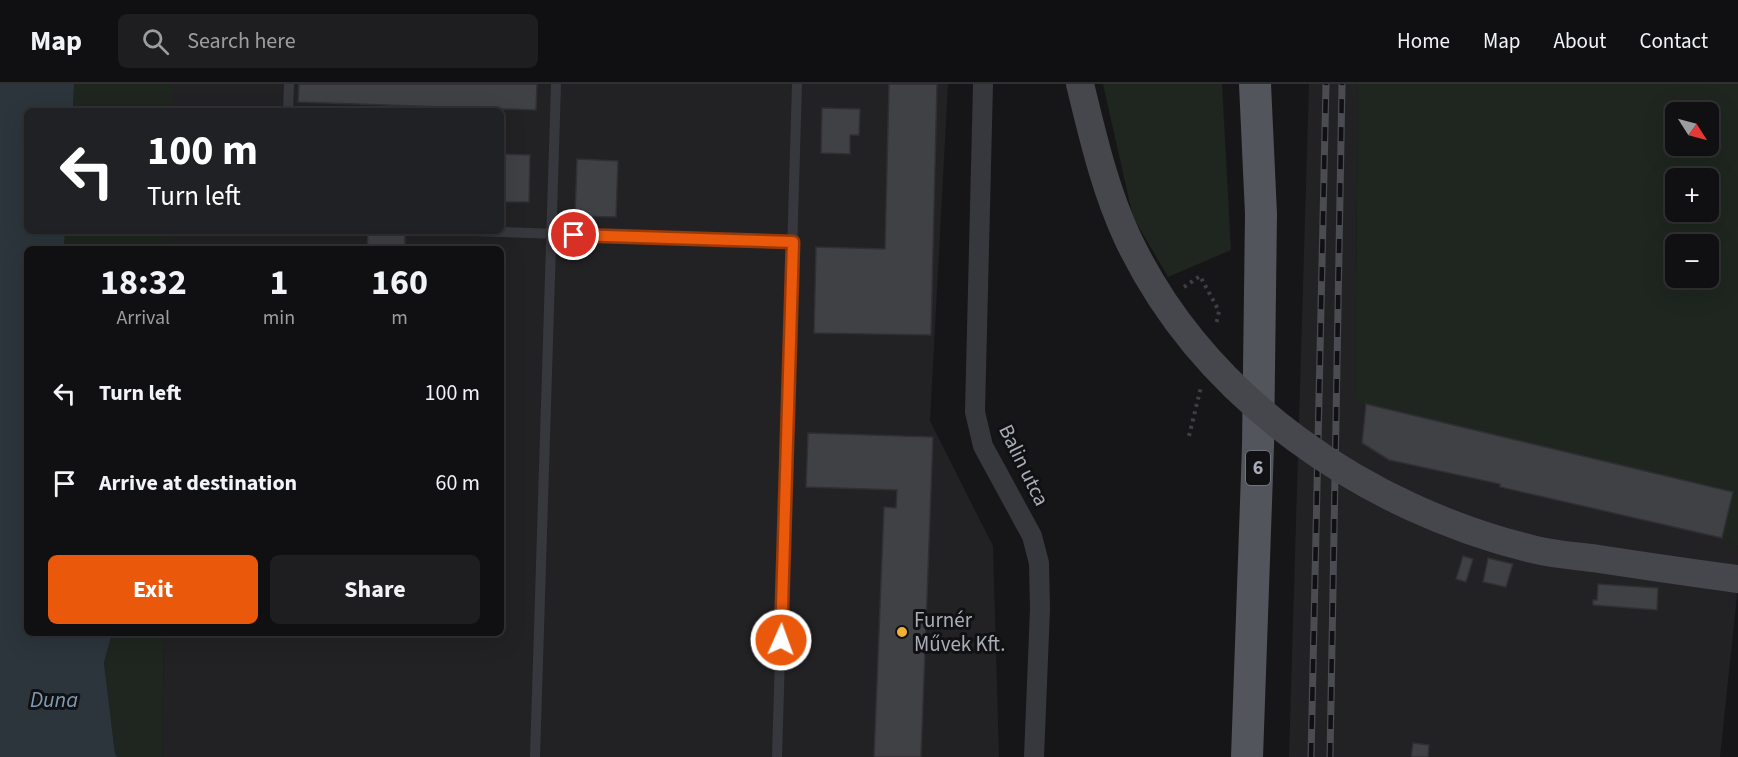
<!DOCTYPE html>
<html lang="en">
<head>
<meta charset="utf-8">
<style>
	:root { --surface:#101012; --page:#1e1e20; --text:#f1f3f6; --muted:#9c9d9f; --line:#303032; --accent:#ea580c }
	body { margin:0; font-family:"Source Sans 3",sans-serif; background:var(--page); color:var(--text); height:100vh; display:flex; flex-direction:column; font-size:22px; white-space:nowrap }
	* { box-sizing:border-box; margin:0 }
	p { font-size:20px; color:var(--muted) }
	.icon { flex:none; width:33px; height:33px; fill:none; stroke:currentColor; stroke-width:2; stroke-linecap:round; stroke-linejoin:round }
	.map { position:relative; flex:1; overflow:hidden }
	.details { position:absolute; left:24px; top:162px; width:480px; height:390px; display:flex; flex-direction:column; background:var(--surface); border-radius:9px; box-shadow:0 6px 24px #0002,0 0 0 2px var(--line) }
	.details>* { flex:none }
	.hud { position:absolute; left:24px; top:24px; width:480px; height:126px; border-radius:9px; box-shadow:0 6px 24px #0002,0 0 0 2px var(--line); background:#202124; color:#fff; overflow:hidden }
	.needle { width:39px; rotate:126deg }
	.fabs { position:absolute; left:1665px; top:18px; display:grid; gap:12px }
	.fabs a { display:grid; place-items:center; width:54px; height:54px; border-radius:9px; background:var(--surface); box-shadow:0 6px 24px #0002,0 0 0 2px var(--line); font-size:30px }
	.pin { position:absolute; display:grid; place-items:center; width:51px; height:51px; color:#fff; margin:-26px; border:3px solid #fff; border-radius:50%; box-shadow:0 2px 6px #0007 }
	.me { position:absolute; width:66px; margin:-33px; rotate:2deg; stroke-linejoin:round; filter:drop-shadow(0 0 4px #0008) }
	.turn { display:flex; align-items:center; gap:21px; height:126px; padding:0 24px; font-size:27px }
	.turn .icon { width:78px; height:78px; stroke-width:2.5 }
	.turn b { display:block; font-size:42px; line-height:51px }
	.eta { display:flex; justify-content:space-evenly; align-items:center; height:102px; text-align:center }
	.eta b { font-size:36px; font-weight:700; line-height:42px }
	.primary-button { display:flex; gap:12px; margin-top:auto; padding:12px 24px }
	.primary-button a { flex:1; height:69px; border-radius:9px; background:var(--accent); color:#fff; font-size:24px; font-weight:700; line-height:69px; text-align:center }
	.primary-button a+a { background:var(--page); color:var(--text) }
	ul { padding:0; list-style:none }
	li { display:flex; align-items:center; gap:18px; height:90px; padding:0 24px }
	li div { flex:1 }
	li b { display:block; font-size:22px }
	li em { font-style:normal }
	header { display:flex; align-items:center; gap:36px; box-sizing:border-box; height:84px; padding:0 30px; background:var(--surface); border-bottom:2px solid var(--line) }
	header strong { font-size:28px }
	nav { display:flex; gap:33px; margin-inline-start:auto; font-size:21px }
	.search { width:420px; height:54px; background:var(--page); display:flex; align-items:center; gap:15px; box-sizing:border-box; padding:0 21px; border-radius:9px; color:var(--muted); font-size:22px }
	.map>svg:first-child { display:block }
</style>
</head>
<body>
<header>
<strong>Map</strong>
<div class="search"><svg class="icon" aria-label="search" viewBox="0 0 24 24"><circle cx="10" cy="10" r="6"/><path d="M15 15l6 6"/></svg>Search here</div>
<nav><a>Home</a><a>Map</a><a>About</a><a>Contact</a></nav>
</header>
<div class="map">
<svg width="1738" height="673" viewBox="0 0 1738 673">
	<rect width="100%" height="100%" fill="#161618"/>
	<path fill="#222225" d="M172,0H948L930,337L993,462L999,673H162L164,549H501V165H170V147H501V27H172Z
		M1309,0H1358L1355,317L1733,408L1723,451L1738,463V502L1720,673H1289Z"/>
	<path fill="#1e261f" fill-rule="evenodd" d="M74,0H172V27H73Z
		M1103,0H1222L1231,166L1168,193L1133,133Z
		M1358,0H1738V463L1722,451L1733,408L1355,318ZM1676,28H1708V62H1676ZM1676,94H1708V128H1676ZM1676,160H1708V194H1676Z
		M65,147H170V165H64Z
		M112,549H164L162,673H117L115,669L104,579Z"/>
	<path fill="#2c353c" d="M0,0H74L73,27H27V147H65L64,165H27V549H112L104,579L115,669L117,673H0Z"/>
	<path fill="#404145" stroke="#303034" stroke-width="1.5" d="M299,0H537L536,26L298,18Z
		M889,0H937L931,251L814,249L816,163L885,165Z
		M822,24L860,25L859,51H850V70L821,69Z
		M501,70L530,71L529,118H501Z
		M577,75L618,77L616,133L575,132Z
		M368,148L405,149V165H367Z
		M1366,320L1733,408L1722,454L1500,403V400L1389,376L1362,359Z
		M808,349L933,353L921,673H874L884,423L896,424L897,406L806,403Z
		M1463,472L1473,475L1466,498L1456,495Z
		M1488,474L1513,480L1506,503L1483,498Z
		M1598,500L1658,504L1657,526L1593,521V516H1597Z
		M1413,659L1429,661L1428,673H1411Z"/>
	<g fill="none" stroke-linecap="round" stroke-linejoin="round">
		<path stroke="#3d3f44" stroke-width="4" stroke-dasharray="3 4.5" stroke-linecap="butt" d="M1184,203L1200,192L1219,227L1216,241
			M1189,352L1201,303"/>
		<path stroke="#37383d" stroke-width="10" d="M288,27L289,0
			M475,147L793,158
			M535,673L556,0
			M777,673L797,0"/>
		<path stroke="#37383d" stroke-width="20" d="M983,0L975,328L983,362L1032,452L1039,479L1040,525L1034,673"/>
		<path stroke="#53555c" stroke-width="32" d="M1247,673L1258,362L1261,130L1255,0"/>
		<g stroke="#4a4c52" stroke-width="7">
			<path id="rail" d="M1311,673L1326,0
				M1330,673L1342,0"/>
		</g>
		<use href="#rail" stroke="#111113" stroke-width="4.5" stroke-dasharray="14" stroke-linecap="butt"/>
		<path stroke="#45474d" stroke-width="28" d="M1080,0C1093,53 1105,106 1128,155C1204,315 1367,426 1536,466C1557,471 1578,472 1599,475C1645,482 1692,489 1738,495"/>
	</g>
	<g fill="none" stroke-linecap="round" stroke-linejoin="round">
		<g stroke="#983908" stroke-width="15">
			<path id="route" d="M574,151L793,158L781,556"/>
		</g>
		<use href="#route" stroke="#ea580c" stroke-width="10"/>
	</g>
	<circle fill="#f2b134" stroke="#111113" stroke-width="2" cx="902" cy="548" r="6"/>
	<g text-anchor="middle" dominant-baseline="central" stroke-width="6" stroke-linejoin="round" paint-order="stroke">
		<rect fill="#111113" stroke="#7b7e86" stroke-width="1.5" x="1246" y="367" width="24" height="34" rx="4.5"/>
		<g font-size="20" font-weight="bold" fill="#a8adb8">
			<text x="1258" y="384">6</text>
		</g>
		<g font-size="21" fill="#a8adb8" stroke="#111113">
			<text transform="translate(1024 381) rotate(64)">Balin utca</text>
		</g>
		<g font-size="21" fill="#a8adb8" stroke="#111113" text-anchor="start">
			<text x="914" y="536">Furnér<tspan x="914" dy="24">Művek Kft.</tspan></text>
		</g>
		<g font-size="22" font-style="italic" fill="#7f9bb3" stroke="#111113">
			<text x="54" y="616">Duna</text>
		</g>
	</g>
</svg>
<div class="fabs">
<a><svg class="needle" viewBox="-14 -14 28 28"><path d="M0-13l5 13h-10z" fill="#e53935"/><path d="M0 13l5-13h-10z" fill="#9c9d9f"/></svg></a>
<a>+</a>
<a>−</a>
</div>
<div class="pin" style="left:574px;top:151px;background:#d93025"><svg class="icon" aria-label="arrive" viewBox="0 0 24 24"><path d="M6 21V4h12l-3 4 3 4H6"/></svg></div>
<svg class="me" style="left:781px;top:556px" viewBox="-20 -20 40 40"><circle r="17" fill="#ea580c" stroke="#fff" stroke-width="3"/><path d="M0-11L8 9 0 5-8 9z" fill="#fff"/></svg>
<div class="hud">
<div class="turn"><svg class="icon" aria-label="left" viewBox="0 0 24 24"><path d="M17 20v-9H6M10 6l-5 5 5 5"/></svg><div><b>100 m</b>Turn left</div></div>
</div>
<section class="details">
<div class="eta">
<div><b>18:32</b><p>Arrival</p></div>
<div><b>1</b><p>min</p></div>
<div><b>160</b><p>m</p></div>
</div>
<ul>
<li><svg class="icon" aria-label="left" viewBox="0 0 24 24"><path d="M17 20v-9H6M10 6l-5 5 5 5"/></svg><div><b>Turn left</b></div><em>100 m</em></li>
<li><svg class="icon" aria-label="arrive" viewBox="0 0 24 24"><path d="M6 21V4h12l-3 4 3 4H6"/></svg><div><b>Arrive at destination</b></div><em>60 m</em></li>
</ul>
<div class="primary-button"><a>Exit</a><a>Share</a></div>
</section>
</div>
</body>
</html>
